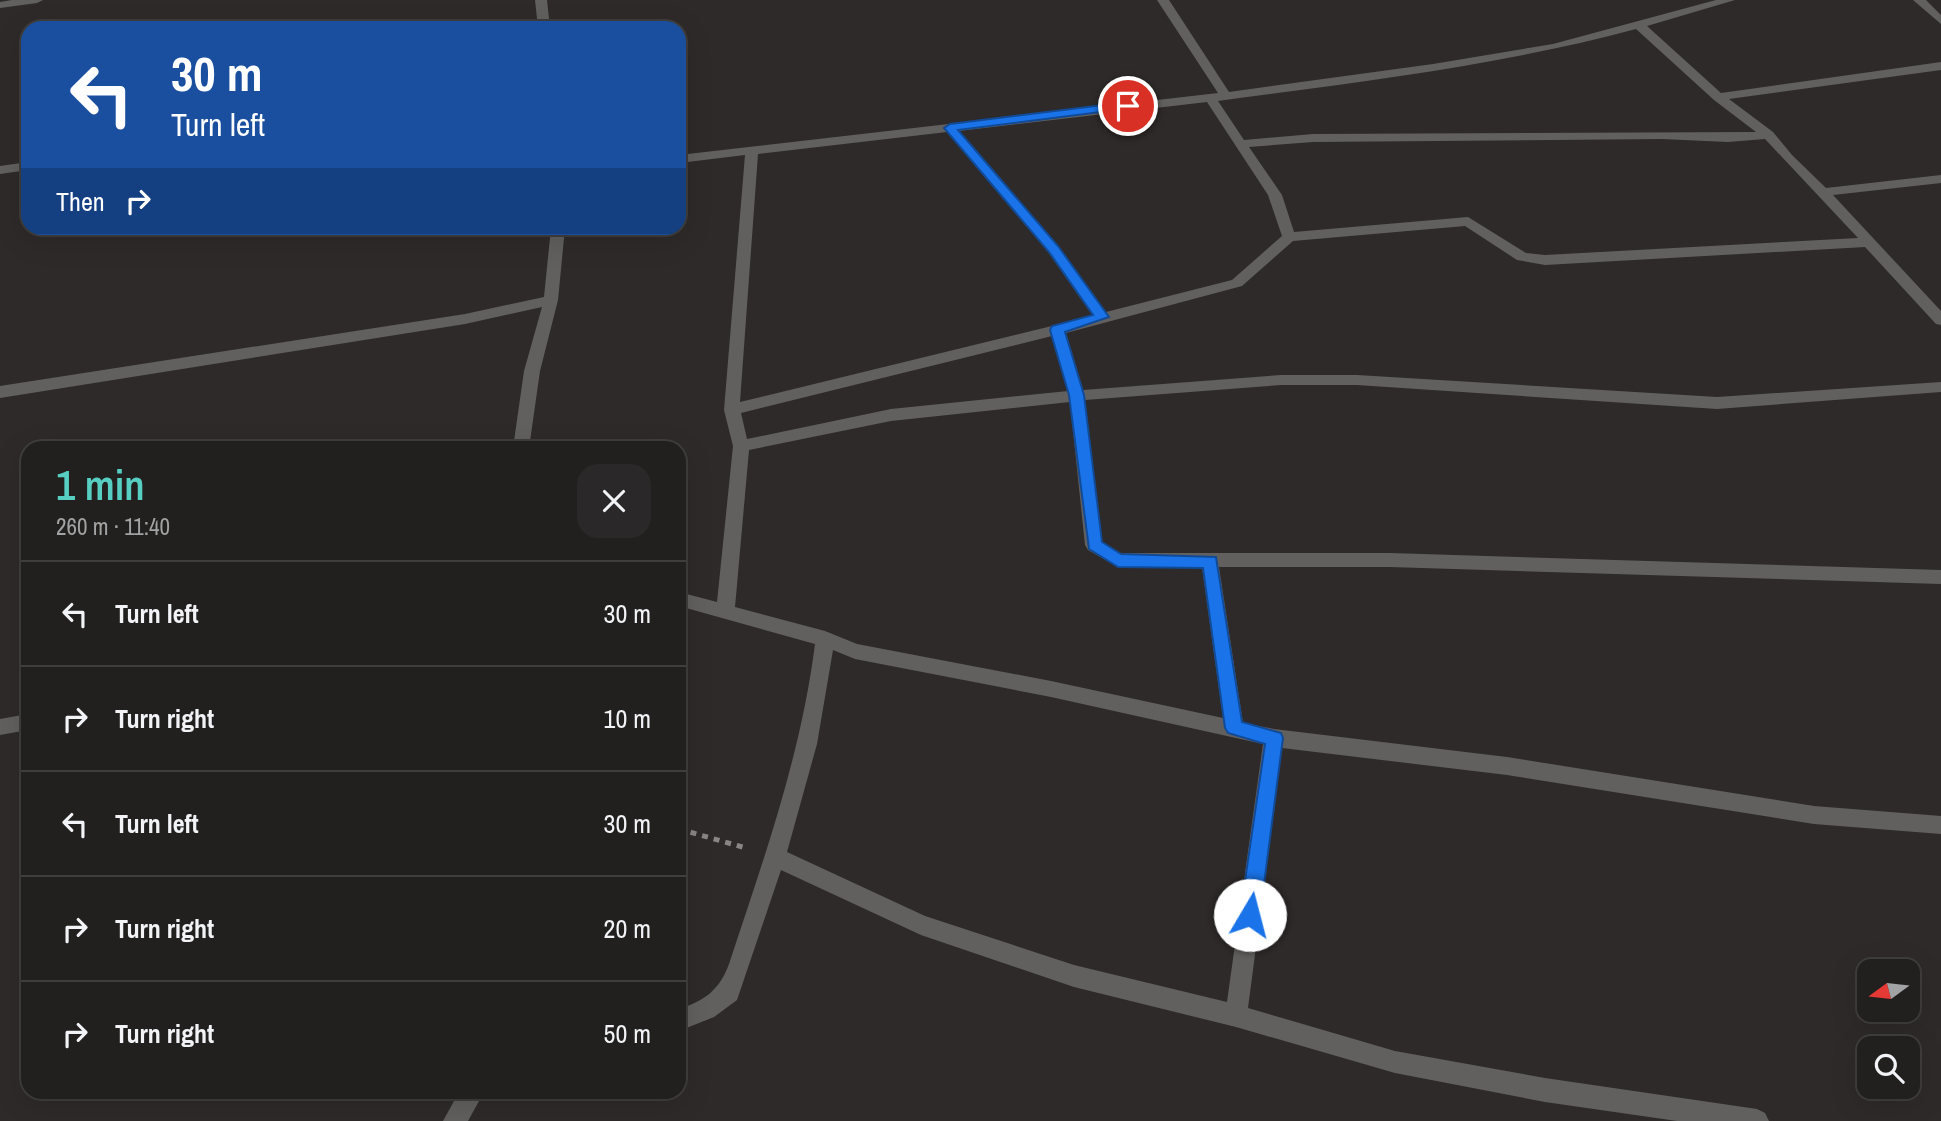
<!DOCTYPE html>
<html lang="en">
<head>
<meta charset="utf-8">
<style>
	:root { --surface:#22201f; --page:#2a2828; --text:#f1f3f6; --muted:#a2a3a4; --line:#3f3e3d; --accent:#57cec2 }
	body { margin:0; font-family:"Archivo Narrow",sans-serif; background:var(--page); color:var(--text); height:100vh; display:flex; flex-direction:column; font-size:26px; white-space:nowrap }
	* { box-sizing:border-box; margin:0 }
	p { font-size:23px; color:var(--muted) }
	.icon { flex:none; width:38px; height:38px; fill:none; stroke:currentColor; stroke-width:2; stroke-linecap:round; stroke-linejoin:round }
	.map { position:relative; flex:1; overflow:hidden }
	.side { position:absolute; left:21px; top:441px; width:665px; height:658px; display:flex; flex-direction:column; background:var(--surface); border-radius:21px; box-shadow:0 7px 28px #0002,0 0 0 2px var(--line) }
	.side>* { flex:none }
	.banner { position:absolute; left:21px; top:21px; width:665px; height:214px; border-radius:21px; box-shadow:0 7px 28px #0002,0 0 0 2px var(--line); background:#1a4fa0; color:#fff; overflow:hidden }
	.needle { width:46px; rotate:255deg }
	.buttons { position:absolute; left:1857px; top:959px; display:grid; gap:14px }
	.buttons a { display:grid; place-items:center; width:63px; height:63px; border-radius:14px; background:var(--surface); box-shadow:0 7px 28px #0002,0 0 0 2px var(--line); font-size:35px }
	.pin { position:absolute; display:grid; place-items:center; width:60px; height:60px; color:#fff; margin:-30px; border:4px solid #fff; border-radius:50%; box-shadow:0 2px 7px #0007 }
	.me { position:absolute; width:77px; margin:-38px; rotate:8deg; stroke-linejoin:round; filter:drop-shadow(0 0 5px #0008) }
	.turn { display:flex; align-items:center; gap:24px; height:147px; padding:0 35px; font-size:32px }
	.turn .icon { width:91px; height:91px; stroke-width:2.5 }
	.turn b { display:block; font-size:49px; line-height:60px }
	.then { display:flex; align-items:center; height:66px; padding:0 35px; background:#0003; gap:14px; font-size:26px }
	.round { display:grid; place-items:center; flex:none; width:74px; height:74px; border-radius:21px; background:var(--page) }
	.summary { display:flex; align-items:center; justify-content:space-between; height:119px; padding:0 35px }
	h1 { font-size:42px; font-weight:600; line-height:52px; color:var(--accent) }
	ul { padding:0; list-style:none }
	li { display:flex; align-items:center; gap:21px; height:105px; padding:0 35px; border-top:2px solid var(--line) }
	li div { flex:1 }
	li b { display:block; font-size:26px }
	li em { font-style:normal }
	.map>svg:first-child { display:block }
</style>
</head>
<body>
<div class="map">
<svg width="1941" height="1121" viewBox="0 0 1941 1121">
	<rect width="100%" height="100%" fill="#2e2a29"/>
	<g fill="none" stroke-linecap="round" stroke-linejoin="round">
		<path stroke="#888584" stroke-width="5" stroke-dasharray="6 6" stroke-linecap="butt" d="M679,829L746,848"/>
		<path fill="#62605f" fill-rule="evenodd" d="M12,0H43L37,3L0,8V2Z
			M535,0H547L550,28H538Z
			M1157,0H1169L1229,92L1433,64L1553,44L1716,0H1735L1647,26L1721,93L1941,62V70L1729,99L1773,132L1792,155L1826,188L1941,175V183L1833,195L1941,311V325L1936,324L1865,247L1545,265L1517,260L1465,226L1293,241L1242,286L1066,333L1083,390L1281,375H1357L1717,397L1941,382V392L1717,409L1357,385H1281L1085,400L1102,542L1121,553H1390L1941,570V584L1390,567H1219L1243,723L1274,729L1507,757L1814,806L1941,816V834L1814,824L1507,775L1282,748L1248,1008L1395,1051L1545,1078L1757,1109L1765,1113L1769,1121H1677L1545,1102L1395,1073L1236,1027L1074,987L921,935L781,870L737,1000L714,1017L679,1031V1009C705,1001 720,989 729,964C764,858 801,755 815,644L679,606V592L717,602L733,446L724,410L745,155L679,163V155L1218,93ZM1636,29L1714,100L1756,132L1313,134L1244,140L1218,101C1359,82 1498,66 1636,29ZM1207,102L1268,195L1282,236L1232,280L1106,312L1058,246L959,131ZM947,132L1048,252L1093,316L740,402L758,154ZM1662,139L1728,142L1765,139L1858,238L1545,255L1526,253L1468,217L1294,232L1282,195L1249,147L1313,142ZM1052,336L1068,391L891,409L747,439L741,413ZM1070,402L1085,545L1088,550L1118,567H1202L1223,718L1051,681L857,644L825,631L735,607L749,450L891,421ZM833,650L855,659L1051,697L1263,744L1227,1002L1074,965L925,916L787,852L817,744Z
			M1913,0H1926L1941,15V24Z
			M28,162V170L0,174V166Z
			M551,228H565L558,300L540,371L529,448H513L524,371L542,307L465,324L0,398V386L465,314L544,297Z
			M28,714V730L0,735V719Z
			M459,1092H484L468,1121H443Z"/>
	</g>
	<path fill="#1a73e8" stroke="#114b97" stroke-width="2" d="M1128,102L1134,106L1132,108L958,130L1058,246L1109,317L1065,332L1084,395L1102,542L1121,554L1216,557L1242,722L1281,733L1283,738L1260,915L1257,922L1250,924L1243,922L1240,915L1265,744L1228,733L1225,728L1203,568L1118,567L1089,549L1069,395L1050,330L1052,326L1093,315L1049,252L944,128L950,124Z"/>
</svg>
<div class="buttons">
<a><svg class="needle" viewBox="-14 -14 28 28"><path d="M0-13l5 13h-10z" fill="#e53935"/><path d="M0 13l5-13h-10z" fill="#a2a3a4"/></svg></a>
<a><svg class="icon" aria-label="search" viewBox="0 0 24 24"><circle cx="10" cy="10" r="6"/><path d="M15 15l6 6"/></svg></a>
</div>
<div class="pin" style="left:1128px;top:106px;background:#d93025"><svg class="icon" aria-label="arrive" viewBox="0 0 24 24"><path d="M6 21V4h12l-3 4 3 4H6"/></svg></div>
<svg class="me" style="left:1250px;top:915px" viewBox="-20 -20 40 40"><circle r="19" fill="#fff"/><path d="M0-13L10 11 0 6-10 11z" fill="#1a73e8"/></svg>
<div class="banner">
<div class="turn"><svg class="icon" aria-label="left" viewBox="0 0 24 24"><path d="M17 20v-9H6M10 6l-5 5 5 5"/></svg><div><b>30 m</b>Turn left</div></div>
<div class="then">Then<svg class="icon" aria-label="right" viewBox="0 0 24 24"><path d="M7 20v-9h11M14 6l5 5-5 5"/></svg></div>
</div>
<section class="side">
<div class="summary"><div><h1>1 min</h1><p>260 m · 11:40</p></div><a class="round"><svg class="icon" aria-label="close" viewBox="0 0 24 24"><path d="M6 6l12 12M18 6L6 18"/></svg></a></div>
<ul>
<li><svg class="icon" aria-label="left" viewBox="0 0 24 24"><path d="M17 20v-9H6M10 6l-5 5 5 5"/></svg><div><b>Turn left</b></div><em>30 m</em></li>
<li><svg class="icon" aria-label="right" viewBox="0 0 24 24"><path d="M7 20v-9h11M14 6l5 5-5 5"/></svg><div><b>Turn right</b></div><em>10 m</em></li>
<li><svg class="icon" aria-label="left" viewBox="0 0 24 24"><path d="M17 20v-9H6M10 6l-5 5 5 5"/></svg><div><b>Turn left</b></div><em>30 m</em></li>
<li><svg class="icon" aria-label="right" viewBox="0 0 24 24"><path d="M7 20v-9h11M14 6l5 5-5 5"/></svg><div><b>Turn right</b></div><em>20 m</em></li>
<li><svg class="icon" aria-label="right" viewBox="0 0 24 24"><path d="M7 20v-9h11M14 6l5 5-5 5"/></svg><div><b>Turn right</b></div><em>50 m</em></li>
</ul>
</section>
</div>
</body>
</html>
